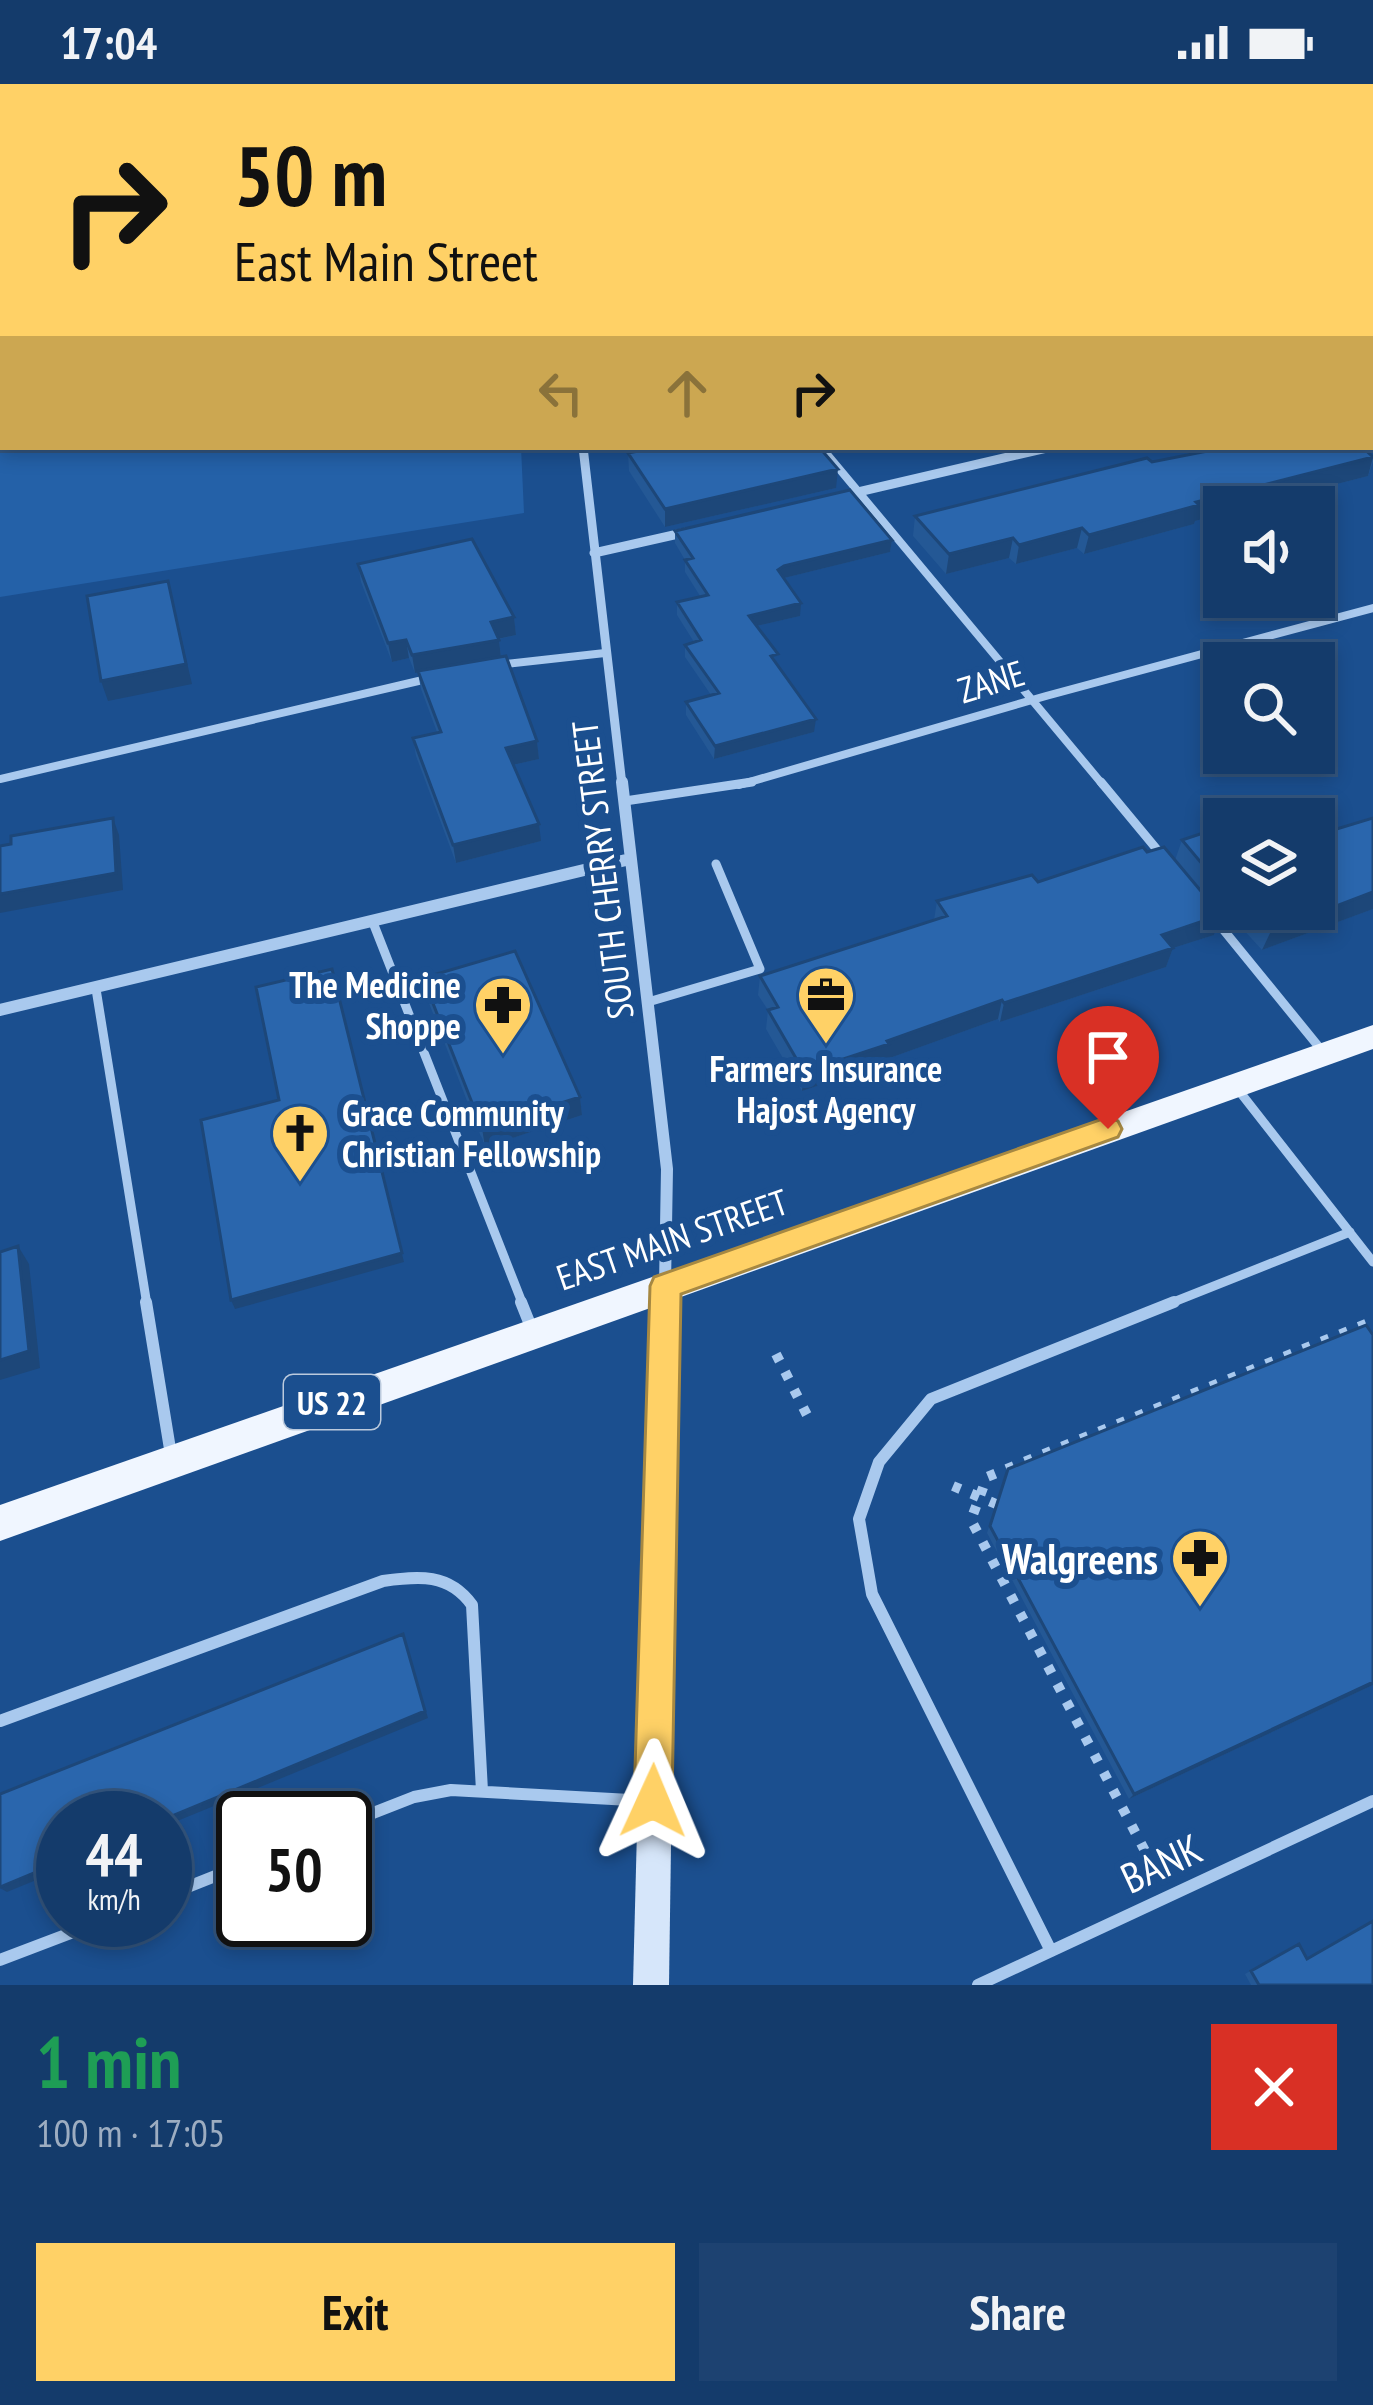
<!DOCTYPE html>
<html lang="en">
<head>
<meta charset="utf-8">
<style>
	:root { --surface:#143b6b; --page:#1d4271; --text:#f1f3f6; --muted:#9dadc1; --line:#33557e; --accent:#ffd166 }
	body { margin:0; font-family:"PT Sans Narrow",sans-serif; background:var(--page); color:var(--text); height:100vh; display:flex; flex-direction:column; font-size:45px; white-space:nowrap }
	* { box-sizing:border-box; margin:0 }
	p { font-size:39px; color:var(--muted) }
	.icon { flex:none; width:66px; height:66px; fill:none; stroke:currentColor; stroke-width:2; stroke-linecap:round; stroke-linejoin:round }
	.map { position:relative; height:1901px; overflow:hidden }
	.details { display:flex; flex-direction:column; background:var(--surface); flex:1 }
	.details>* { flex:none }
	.banner { position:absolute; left:0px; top:0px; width:1374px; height:366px; box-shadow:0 6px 18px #0003,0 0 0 3px var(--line); background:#ffd166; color:#111; overflow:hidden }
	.fabs { position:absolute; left:1203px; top:402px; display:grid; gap:24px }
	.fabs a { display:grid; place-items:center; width:132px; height:132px; border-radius:0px; background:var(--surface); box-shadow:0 6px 18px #0003,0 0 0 3px var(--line); font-size:60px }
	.speed { position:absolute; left:36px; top:1707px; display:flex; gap:24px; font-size:60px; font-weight:700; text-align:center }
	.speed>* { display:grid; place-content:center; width:156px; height:156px; border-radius:50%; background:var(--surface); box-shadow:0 6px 18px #0003,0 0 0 3px var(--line); line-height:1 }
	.speed small { font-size:30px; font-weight:400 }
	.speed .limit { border:6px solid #111; border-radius:18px; background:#fff; color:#111 }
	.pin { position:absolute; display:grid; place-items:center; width:102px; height:102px; color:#fff; margin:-123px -51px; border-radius:50% 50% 50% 0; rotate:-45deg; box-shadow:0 0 12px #0007 }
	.pin .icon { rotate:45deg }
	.me { position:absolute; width:132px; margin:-66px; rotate:1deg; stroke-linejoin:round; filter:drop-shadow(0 0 9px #0008) }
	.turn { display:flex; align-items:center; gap:42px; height:252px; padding:0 36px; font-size:54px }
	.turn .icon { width:156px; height:156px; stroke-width:2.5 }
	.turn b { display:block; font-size:84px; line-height:102px }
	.lanes { display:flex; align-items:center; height:114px; padding:0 36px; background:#0003; justify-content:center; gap:60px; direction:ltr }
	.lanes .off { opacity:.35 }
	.round { display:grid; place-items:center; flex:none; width:126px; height:126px; border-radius:0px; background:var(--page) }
	.head { display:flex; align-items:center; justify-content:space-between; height:204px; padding:0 36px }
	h1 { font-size:72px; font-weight:600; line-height:90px; color:#1e9e55 }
	.primary-button { display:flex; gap:24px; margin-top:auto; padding:24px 36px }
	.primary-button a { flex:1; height:138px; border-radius:0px; background:var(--accent); color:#111; font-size:48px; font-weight:600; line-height:138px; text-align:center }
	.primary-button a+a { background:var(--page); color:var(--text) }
	.status { display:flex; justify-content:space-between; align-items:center; height:84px; padding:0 60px; background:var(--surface); direction:ltr }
	.status svg { height:33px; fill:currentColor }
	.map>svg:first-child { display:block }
</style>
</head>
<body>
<div class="status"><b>17:04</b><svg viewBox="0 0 49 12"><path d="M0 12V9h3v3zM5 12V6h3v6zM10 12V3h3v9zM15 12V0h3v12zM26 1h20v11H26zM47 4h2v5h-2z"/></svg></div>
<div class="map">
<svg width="1373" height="1901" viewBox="0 0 1373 1901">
	<rect width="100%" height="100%" fill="#1b4f8f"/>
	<path fill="#2461a8" d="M0,0H503L3,3V363H521L524,429L0,513Z"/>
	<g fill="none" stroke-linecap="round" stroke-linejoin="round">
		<path stroke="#a9c9ee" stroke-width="10" stroke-dasharray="8 12" stroke-linecap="butt" d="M776,1270L809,1335
			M953,1402L996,1420
			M1154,1784L971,1436L987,1393L1373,1237"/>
		<path stroke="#a9c9ee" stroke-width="8" d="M821,363L1103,701
			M496,581L605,569
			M0,695L427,595
			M739,701L1046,612L1373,524"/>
		<path stroke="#a9c9ee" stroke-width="9" d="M1101,698L1164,774
			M625,717L752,698
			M1213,833L1323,968
			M372,836L523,1221
			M96,905L147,1221
			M648,918L760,885L716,780
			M1236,1003L1373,1178
			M1166,1221L1350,1148"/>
		<path stroke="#a9c9ee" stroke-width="12" d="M146,1218L171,1371
			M521,1218L531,1243
			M0,1637L383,1497C419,1492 449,1489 472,1521L482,1707
			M345,1740L414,1713L451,1706L648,1717
			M165,1812L243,1781
			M1051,1867L872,1510L859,1435L879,1378L931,1315L1174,1218
			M0,1876L105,1836
			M978,1901L1373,1717"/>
		<path stroke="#a9c9ee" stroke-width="9" d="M583,363L622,701
			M841,412L1051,363
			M594,469L687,448"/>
		<path stroke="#a9c9ee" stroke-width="12" d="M622,698L667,1085L665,1201
			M0,926L630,775"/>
		<path fill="#d6e6fa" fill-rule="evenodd" d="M665,1191L675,1195L679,1203L669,1901H633L651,1203L655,1195Z"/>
		<path fill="#f0f6ff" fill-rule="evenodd" d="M1373,941V965L0,1457V1421Z"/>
	</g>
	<path fill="#245895" d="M628,369L836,404L665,443L629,387Z
		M1373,371V378L1368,392L1195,437L1194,440L1084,470L1077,464L1016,480L1009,474L946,490L913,452L915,432L1152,378Z
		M675,447L892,456L890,468L784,494L800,532L757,542L814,648L714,675L686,631V618L711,611L685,573V561L694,558L677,531V518L700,512L685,488V476L675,459Z
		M358,480L514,533L516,551L499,555L501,573L537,657L539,675L513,681L541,757L456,779L416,672L413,654L437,648L421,605L418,589H415L409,574L392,578L361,498Z
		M1373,734V825L1262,866L1240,842L1232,845L1221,831L1214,851L1173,864L1166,883L1000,938L998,935L887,975L886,979L802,1007L766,945L768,926L758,911L760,892L934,836L937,817L1038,798L1147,768L1175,776L1182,756L1224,742V825H1314L1330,747Z
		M423,894L580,1013L582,1031L485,1063L427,914Z
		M1373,1251V1601L1129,1715L987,1449L1008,1385Z
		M1299,1860L1307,1874L1373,1901H1251L1245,1890Z"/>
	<path fill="#1d4779" d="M1373,373L1368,392L1248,423H1224V429L1195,437L1194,440L1084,470L1089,451L1196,418Z
		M838,385L836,404L665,443V425Z
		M1082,444L1077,464L1016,480L1019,461Z
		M1013,454L1009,474L946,490L949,470Z
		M892,456L890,468L784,494L778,486L784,482Z
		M168,497L192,600L108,617L101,597Z
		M801,519L800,532L748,544L749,532Z
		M514,533L516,551L493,556L491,538Z
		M406,556L409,574L392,578L388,559Z
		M499,556L501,574L415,589L412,571Z
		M816,635L814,648L714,675L715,662Z
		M537,657L539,675L508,682L506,664Z
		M113,734L119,751L123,806L0,829V810Z
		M539,740L541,757L456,779L453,761Z
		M1373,808V825L1262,866L1271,847Z
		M1240,825H1247L1240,842L1232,845Z
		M1221,831L1214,851L1173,864L1166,883L1000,938L1004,919L1162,851Z
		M334,895L404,1178L235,1225L231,1216Z
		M1002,916L998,935L887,975L886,979L802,1007L804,988Z
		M580,1013L582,1031L485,1063L482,1044Z
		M18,1162L29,1180L40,1284L0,1296V1276Z
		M403,1550L428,1634L165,1742V1735Z
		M1373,1598V1601L1129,1715L1134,1710Z
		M63,1777V1785L7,1808L0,1804Z"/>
	<path fill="#2a66ad" stroke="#1d4779" stroke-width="3" d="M600,0H671V3H601Z
		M1083,0H1234L1239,3H1087Z
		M659,363H819L838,385L665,425L628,369Z
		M1228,363H1362L1373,373L1196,418L1199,421L1089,451L1082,444L1019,461L1013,454L949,470L915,432L1147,374L1152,378Z
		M850,406L892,456L784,482L778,486L801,519L749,532L778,570L771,572L816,635L715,662L686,618L719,609L685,561L701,556L677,518L708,511L685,476L693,474L675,447Z
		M472,455L514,533L491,538L499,556L412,571L406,556L388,559L358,480Z
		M168,497L186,580L101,597L87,512Z
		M506,572L537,657L506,664L539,740L453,761L413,654L441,648L418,587Z
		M1301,716L1330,747L1373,734V808L1271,847L1250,825H1314V735H1244Z
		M113,734L116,789L0,810V762L11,760V752Z
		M1224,742V806L1182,756Z
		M1143,763L1147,768L1164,763L1221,831L1162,851L1173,864L1004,919L1002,916L887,957L889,960L804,988L768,926L778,923L760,892L947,832L937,817L1032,791L1038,798Z
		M515,867L580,1013L482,1044L423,894Z
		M332,885L402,1169L231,1216L201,1036L279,1016L256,903Z
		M18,1162L29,1267L0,1276V1168Z
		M1366,1241L1373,1251V1598L1134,1710L990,1442L1008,1385Z
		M403,1550L425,1627L165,1735L63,1734V1777L0,1803V1710Z
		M1373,1837V1901H1259L1251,1887L1299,1860L1307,1875Z"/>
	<path fill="#ffd166" stroke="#a68842" stroke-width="3" d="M1108,1033L1118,1037L1122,1045L1118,1053L681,1210L672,1717L667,1730L653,1736L640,1730L634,1717L650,1202L654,1193Z"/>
	<defs>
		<g id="office-pin" transform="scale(3)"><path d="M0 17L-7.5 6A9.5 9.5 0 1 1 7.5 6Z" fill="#ffd166" stroke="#1b4f8f"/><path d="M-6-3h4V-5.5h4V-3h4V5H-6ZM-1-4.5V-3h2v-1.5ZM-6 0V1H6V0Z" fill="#111"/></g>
		<g id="pharmacy-pin" transform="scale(3)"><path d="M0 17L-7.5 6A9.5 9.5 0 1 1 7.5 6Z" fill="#ffd166" stroke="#1b4f8f"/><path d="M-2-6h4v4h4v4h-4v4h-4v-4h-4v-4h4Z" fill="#111"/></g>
		<g id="church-pin" transform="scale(3)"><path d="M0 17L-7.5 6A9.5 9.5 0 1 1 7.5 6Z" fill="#ffd166" stroke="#1b4f8f"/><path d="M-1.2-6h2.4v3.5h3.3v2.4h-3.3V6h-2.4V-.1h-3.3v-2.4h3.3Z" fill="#111"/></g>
	</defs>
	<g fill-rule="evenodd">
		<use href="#office-pin" x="826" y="911"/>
		<use href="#pharmacy-pin" x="503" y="921"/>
		<use href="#church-pin" x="300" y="1049"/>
		<use href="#pharmacy-pin" x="1200" y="1474"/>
	</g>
	<g text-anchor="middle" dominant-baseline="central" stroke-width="12" stroke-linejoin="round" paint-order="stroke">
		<rect fill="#1b4f8f" stroke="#bbcadd" stroke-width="3" x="284" y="1291" width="96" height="54" rx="9"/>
		<g font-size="33" font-weight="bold" fill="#fff">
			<text x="332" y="1318">US 22</text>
		</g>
		<g font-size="36" fill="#fff" stroke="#1b4f8f">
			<text transform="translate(991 597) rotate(-17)">ZANE</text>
			<text transform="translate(602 786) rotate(-97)">SOUTH CHERRY STREET</text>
			<text transform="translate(672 1155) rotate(-19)">EAST MAIN STREET</text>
		</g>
		<g font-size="36" font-weight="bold" fill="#fff" stroke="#1b4f8f" text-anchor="end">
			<text x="461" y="900">The Medicine<tspan x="461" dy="41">Shoppe</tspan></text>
			<text x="826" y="984" text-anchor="middle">Farmers Insurance<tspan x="826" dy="41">Hajost Agency</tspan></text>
			<text x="342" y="1028" text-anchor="start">Grace Community<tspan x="342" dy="41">Christian Fellowship</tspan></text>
		</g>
		<g font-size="42" font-weight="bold" fill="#fff" stroke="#1b4f8f" text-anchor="end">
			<text x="1158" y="1474">Walgreens</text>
		</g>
		<g font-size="42" fill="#fff" stroke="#1b4f8f">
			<text transform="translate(1161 1779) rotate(-25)">BANK</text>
		</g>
	</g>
</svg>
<div class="fabs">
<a><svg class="icon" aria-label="sound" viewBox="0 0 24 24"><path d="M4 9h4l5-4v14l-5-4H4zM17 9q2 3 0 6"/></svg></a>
<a><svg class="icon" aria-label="search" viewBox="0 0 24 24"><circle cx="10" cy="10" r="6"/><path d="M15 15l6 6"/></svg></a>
<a><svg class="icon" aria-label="layers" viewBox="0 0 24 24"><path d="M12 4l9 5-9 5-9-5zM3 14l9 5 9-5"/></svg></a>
</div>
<div class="speed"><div>44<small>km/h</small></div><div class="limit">50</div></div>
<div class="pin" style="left:1108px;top:1045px;background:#d93025"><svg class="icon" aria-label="arrive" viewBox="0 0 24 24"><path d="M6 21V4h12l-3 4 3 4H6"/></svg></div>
<svg class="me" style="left:653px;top:1717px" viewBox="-20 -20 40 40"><path d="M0-17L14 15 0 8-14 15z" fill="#ffd166" stroke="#fff" stroke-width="4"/></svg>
<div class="banner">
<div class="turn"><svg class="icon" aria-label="right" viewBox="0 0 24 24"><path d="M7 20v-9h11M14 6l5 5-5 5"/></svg><div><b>50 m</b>East Main Street</div></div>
<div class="lanes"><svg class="icon off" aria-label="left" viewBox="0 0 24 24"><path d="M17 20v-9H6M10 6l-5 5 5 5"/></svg><svg class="icon off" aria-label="ahead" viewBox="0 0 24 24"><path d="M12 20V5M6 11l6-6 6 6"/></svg><svg class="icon" aria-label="right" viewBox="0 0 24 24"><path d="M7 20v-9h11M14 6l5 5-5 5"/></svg></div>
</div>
</div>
<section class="details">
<div class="head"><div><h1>1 min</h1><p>100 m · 17:05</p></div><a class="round" style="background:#d93025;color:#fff"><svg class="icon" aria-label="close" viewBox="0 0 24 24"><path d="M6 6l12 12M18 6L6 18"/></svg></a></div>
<div class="primary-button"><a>Exit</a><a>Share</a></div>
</section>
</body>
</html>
